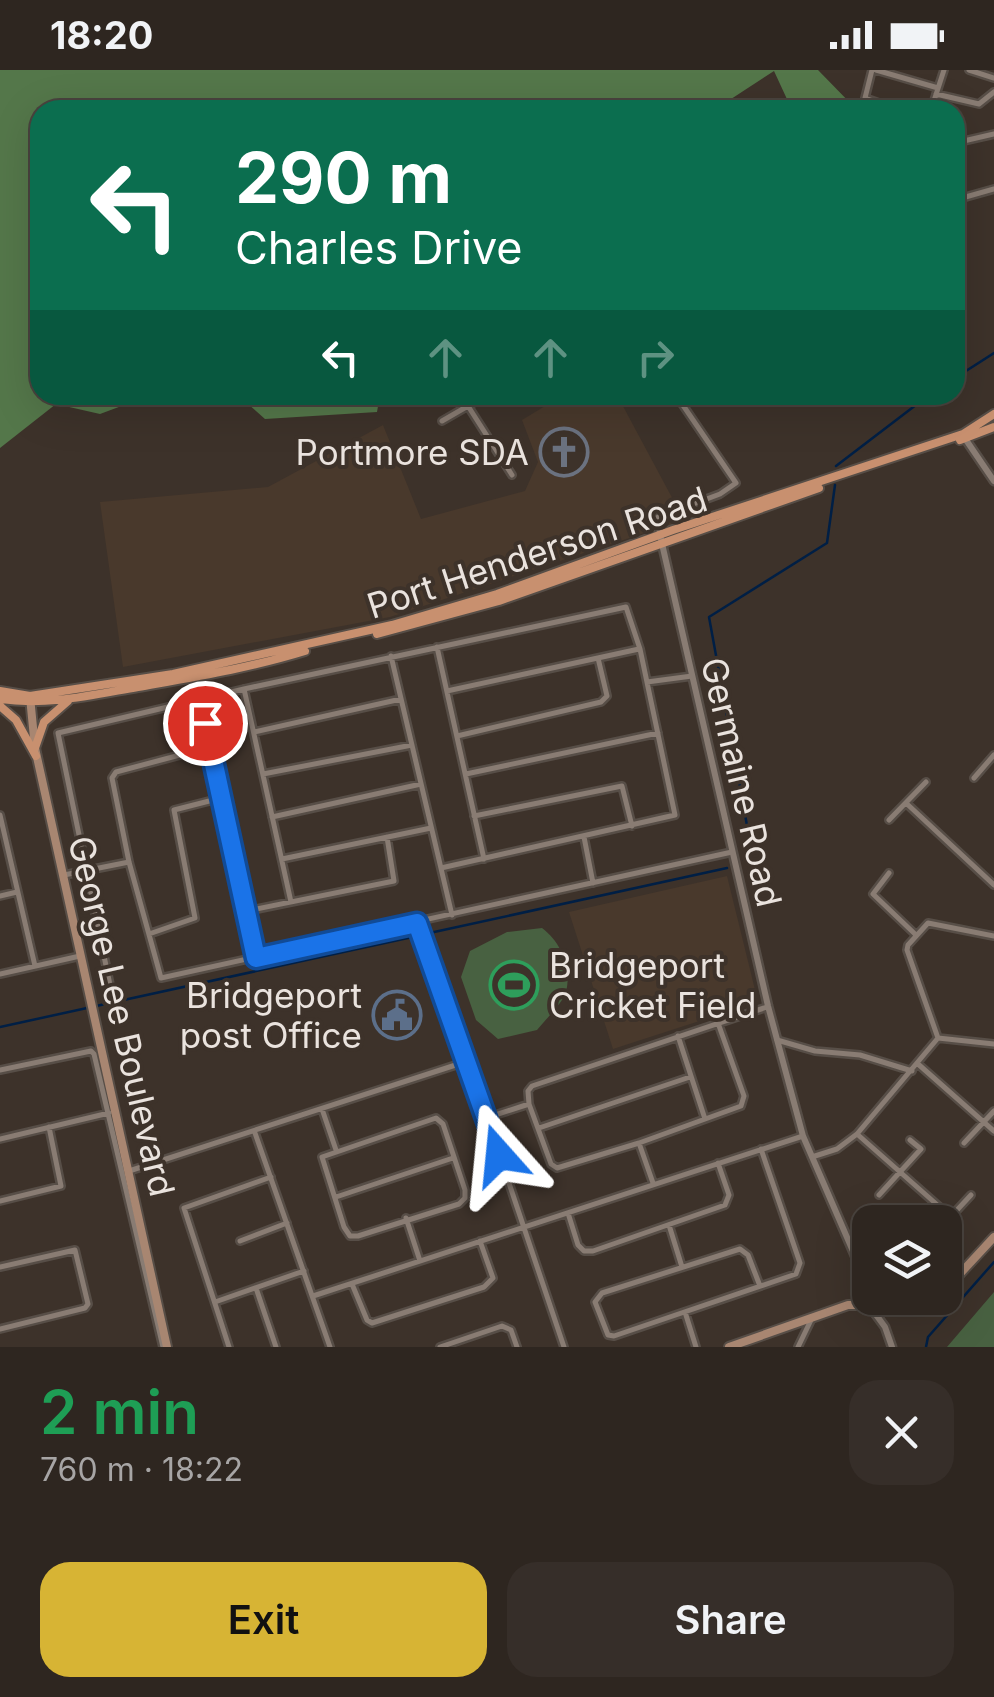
<!DOCTYPE html>
<html lang="en">
<head>
<meta charset="utf-8">
<style>
	:root { --surface:#2e2620; --page:#362e29; --text:#f1f3f6; --muted:#a7a5a5; --line:#49433e; --accent:#d7b434 }
	body { margin:0; font-family:Inter,sans-serif; background:var(--page); color:var(--text); height:100vh; display:flex; flex-direction:column; font-size:38px; white-space:nowrap }
	* { box-sizing:border-box; margin:0 }
	p { font-size:32px; color:var(--muted) }
	.icon { flex:none; width:55px; height:55px; fill:none; stroke:currentColor; stroke-width:2; stroke-linecap:round; stroke-linejoin:round }
	.map { position:relative; height:1277px; overflow:hidden }
	.side { display:flex; flex-direction:column; background:var(--surface); flex:1 }
	.side>* { flex:none }
	.hud { position:absolute; left:30px; top:30px; width:935px; height:305px; border-radius:30px; box-shadow:0 10px 40px #0002,0 0 0 2px var(--line); background:#0b6e4f; color:#fff; overflow:hidden }
	.tools { position:absolute; left:852px; top:1135px; display:grid; gap:20px }
	.tools a { display:grid; place-items:center; width:110px; height:110px; border-radius:20px; background:var(--surface); box-shadow:0 10px 40px #0002,0 0 0 2px var(--line); font-size:50px }
	.pin { position:absolute; display:grid; place-items:center; width:85px; height:85px; color:#fff; margin:-42px; border:5px solid #fff; border-radius:50%; box-shadow:0 2px 10px #0007 }
	.me { position:absolute; width:110px; margin:-55px; rotate:342deg; stroke-linejoin:round; filter:drop-shadow(0 0 8px #0008) }
	.turn { display:flex; align-items:center; gap:35px; height:210px; padding:0 40px; font-size:45px }
	.turn .icon { width:130px; height:130px; stroke-width:2.5 }
	.turn b { display:block; font-size:70px; line-height:85px }
	.lanes { display:flex; align-items:center; height:95px; padding:0 40px; background:#0003; justify-content:center; gap:50px; direction:ltr }
	.lanes .off { opacity:.35 }
	.round { display:grid; place-items:center; flex:none; width:105px; height:105px; border-radius:30px; background:var(--page) }
	.head { display:flex; align-items:center; justify-content:space-between; height:170px; padding:0 40px }
	h1 { font-size:60px; font-weight:600; line-height:75px; color:#1e9e55 }
	.cta { display:flex; gap:20px; margin-top:auto; padding:20px 40px }
	.cta a { flex:1; height:115px; border-radius:30px; background:var(--accent); color:#111; font-size:40px; font-weight:600; line-height:115px; text-align:center }
	.cta a+a { background:var(--page); color:var(--text) }
	.status { display:flex; justify-content:space-between; align-items:center; height:70px; padding:0 50px; background:var(--surface); direction:ltr }
	.status svg { height:28px; fill:currentColor }
	.map>svg:first-child { display:block }
</style>
</head>
<body>
<div class="status"><b>18:20</b><svg viewBox="0 0 49 12"><path d="M0 12V9h3v3zM5 12V6h3v6zM10 12V3h3v9zM15 12V0h3v12zM26 1h20v11H26zM47 4h2v5h-2z"/></svg></div>
<div class="map">
<svg width="994" height="1277" viewBox="0 0 994 1277">
	<rect width="100%" height="100%" fill="#3d322a"/>
	<path fill="#49392c" d="M558,325H617L684,450L390,547L123,597L100,432L268,417L383,355L421,449L525,421L538,392L522,350L555,330Z
		M727,806L758,932L613,979L569,842Z"/>
	<path fill="#486141" d="M542,858C561,872 572,898 566,922C562,934 545,950 537,960L498,969L476,950L461,907L470,881L507,862Z
		M994,1222V1277H947Z"/>
	<path fill="#54774a" d="M0,0H818L857,40H792L774,1L728,31L724,40H40V325H151L100,344L56,334L0,378Z
		M238,325H380L377,342L265,349Z"/>
	<g fill="none" stroke-linecap="round" stroke-linejoin="round">
		<path stroke="#001f45" stroke-width="2.5" d="M955,308L994,283
			M836,396L929,325
			M744,790L750,772L709,547L827,473L835,415
			M425,864L727,798
			M0,957L417,866
			M926,1277L928,1267L994,1192"/>
		<g stroke="#574e47" stroke-width="10">
			<path id="minor" d="M872,0L865,28L898,40
				M876,0L938,18
				M969,0L994,8
				M936,24L979,34L994,22
				M931,40L944,0
				M955,73L994,64
				M955,130L994,119
				M468,336L512,405
				M442,351L487,325
				M660,464L656,448L720,424L736,413L676,325
				M437,577L484,789
				M391,586L452,845
				M647,612L692,606
				M244,619L291,832
				M447,621L639,579
				M201,629L256,888
				M254,662L401,629
				M457,666L601,632L607,626L598,588
				M210,677L116,702L112,708L129,792L161,908L732,782
				M263,704L412,675
				M466,704L658,663
				M974,708L994,685
				M906,733L994,815
				M0,745L35,896
				M474,746L622,716L632,756
				M272,747L421,714
				M889,750L926,712
				M584,767L593,813
				M282,789L431,758
				M889,803L873,824L916,865
				M64,805L129,792
				M0,826L17,822
				M247,841L394,811L387,767
				M417,853L468,991L564,1277
				M149,864L195,848L174,740L221,728
				M0,904L80,886
				M110,915L58,663L244,619L626,537L640,579L675,745L441,798
				M718,953L744,1026L741,1036L639,1073L557,1098L551,1094L529,1034L528,1021L532,1016L767,937
				M678,966L705,1049
				M938,968L907,880L908,875L928,853L994,866
				M938,968L994,974
				M777,970L815,981L860,985L912,1001
				M918,994L994,1061
				M0,1000L91,981L94,984L163,1277
				M322,1039L336,1080
				M436,1048L443,1054L465,1120V1128L459,1134L358,1166H350L344,1157L322,1087Z
				M486,1048L529,1034
				M539,1058L690,1007
				M255,1063L330,1277
				M857,1064L951,1147
				M0,1069L109,1043
				M639,1073L653,1113
				M964,1073L994,1041
				M815,1086L837,1079L857,1064L938,968
				M129,1101L468,991
				M879,1125L921,1079L910,1070
				M336,1127L453,1088
				M0,1131L61,1116L49,1057
				M568,1143L578,1175L584,1181H593L725,1135L729,1125L718,1093
				M406,1148L420,1191
				M945,1153L971,1125
				M669,1155L682,1197
				M240,1171L287,1153
				M0,1197L75,1180L88,1234L85,1238L0,1259
				M352,1214L367,1250L372,1253L484,1217L493,1208L480,1171
				M760,1216L748,1185L740,1179L602,1223L595,1232L608,1265L614,1266L796,1204L800,1193L761,1079
				M256,1218L276,1277
				M313,1226L803,1066
				M215,1232L304,1201
				M685,1242L696,1277
				M229,1277L184,1138L271,1107
				M440,1277L502,1256L511,1260L517,1277
				M798,1277L812,1248"/>
		</g>
		<g stroke="#574e47" stroke-width="11">
			<path id="tertiary" d="M964,367L994,411
				M660,465L768,936L803,1066L859,1195L862,1215
				M874,1242L885,1257L892,1277"/>
		</g>
		<g stroke="#574e47" stroke-width="12">
			<path id="secondary" d="M30,627L35,678L167,1277
				M870,1209L862,1215L858,1224L865,1239L880,1241L889,1236L892,1228
				M945,1220L994,1167
				M729,1277L848,1235H862"/>
		</g>
		<g stroke="#574e47" stroke-width="12">
			<path id="primary" d="M960,370L994,357
				M377,564L499,531L819,418
				M0,621L30,626L173,604L392,555L497,524L673,460L963,364L994,344
				M0,629C47,636 92,625 138,617C194,607 250,598 305,581
				M0,636L16,650L36,686
				M35,678L44,652L68,631"/>
		</g>
		<use href="#minor" stroke="#897c73" stroke-width="5"/>
		<use href="#tertiary" stroke="#897c73" stroke-width="6"/>
		<use href="#secondary" stroke="#a88671" stroke-width="8"/>
		<use href="#primary" stroke="#c8906f" stroke-width="8"/>
	</g>
	<g fill="none" stroke-linecap="round" stroke-linejoin="round">
		<g stroke="#114b97" stroke-width="25">
			<path id="route" d="M205,653L256,888L417,853L499,1085"/>
		</g>
		<use href="#route" stroke="#1a73e8" stroke-width="18"/>
	</g>
	<defs>
		<g id="church-ring" transform="scale(2.5)"><circle r="9.5" fill="#3d322a" stroke="#6b7280" stroke-width="1.5"/><path d="M-1.2-6h2.4v3.5h3.3v2.4h-3.3V6h-2.4V-.1h-3.3v-2.4h3.3Z" fill="#6b7280"/></g>
		<g id="stadium-ring" transform="scale(2.5)"><circle r="9.5" fill="#3d322a" stroke="#2e9e5b" stroke-width="1.5"/><path d="M0-5a6.5 5 0 1 0 0 10a6.5 5 0 1 0 0-10ZM-3.5-1.8h7v3.6h-7Z" fill="#2e9e5b"/></g>
		<g id="civic-ring" transform="scale(2.5)"><circle r="9.5" fill="#3d322a" stroke="#5c6f8a" stroke-width="1.5"/><path d="M-.6-6.5H3V-4.5H.6V-3L4-1V1h2V6H-6V1h2V-1L-.6-3ZM-1.2 2.5V6h2.4V2.5Z" fill="#5c6f8a"/></g>
	</defs>
	<g fill-rule="evenodd">
		<use href="#church-ring" x="564" y="382"/>
		<use href="#stadium-ring" x="514" y="915"/>
		<use href="#civic-ring" x="397" y="945"/>
	</g>
	<g text-anchor="middle" dominant-baseline="central" stroke-width="8" stroke-linejoin="round" paint-order="stroke">
		<g font-size="35" fill="#eae3de" stroke="#3d322a" text-anchor="end">
			<text x="529" y="382">Portmore SDA</text>
			<text x="549" y="895" text-anchor="start">Bridgeport<tspan x="549" dy="40">Cricket Field</tspan></text>
			<text x="362" y="925">Bridgeport<tspan x="362" dy="40">post Office</tspan></text>
		</g>
		<g font-size="35" fill="#eae3de" stroke="#3d322a">
			<text transform="translate(537 482) rotate(-18)">Port Henderson Road</text>
			<text transform="translate(742 712) rotate(77)">Germaine Road</text>
			<text transform="translate(122 946) rotate(77)">George Lee Boulevard</text>
		</g>
	</g>
</svg>
<div class="tools">
<a><svg class="icon" aria-label="layers" viewBox="0 0 24 24"><path d="M12 4l9 5-9 5-9-5zM3 14l9 5 9-5"/></svg></a>
</div>
<div class="pin" style="left:205px;top:653px;background:#d93025"><svg class="icon" aria-label="arrive" viewBox="0 0 24 24"><path d="M6 21V4h12l-3 4 3 4H6"/></svg></div>
<svg class="me" style="left:499px;top:1085px" viewBox="-20 -20 40 40"><path d="M0-17L14 15 0 8-14 15z" fill="#1a73e8" stroke="#fff" stroke-width="4"/></svg>
<div class="hud">
<div class="turn"><svg class="icon" aria-label="left" viewBox="0 0 24 24"><path d="M17 20v-9H6M10 6l-5 5 5 5"/></svg><div><b>290 m</b>Charles Drive</div></div>
<div class="lanes"><svg class="icon" aria-label="left" viewBox="0 0 24 24"><path d="M17 20v-9H6M10 6l-5 5 5 5"/></svg><svg class="icon off" aria-label="ahead" viewBox="0 0 24 24"><path d="M12 20V5M6 11l6-6 6 6"/></svg><svg class="icon off" aria-label="ahead" viewBox="0 0 24 24"><path d="M12 20V5M6 11l6-6 6 6"/></svg><svg class="icon off" aria-label="right" viewBox="0 0 24 24"><path d="M7 20v-9h11M14 6l5 5-5 5"/></svg></div>
</div>
</div>
<section class="side">
<div class="head"><div><h1>2 min</h1><p>760 m · 18:22</p></div><a class="round"><svg class="icon" aria-label="close" viewBox="0 0 24 24"><path d="M6 6l12 12M18 6L6 18"/></svg></a></div>
<div class="cta"><a>Exit</a><a>Share</a></div>
</section>
</body>
</html>
